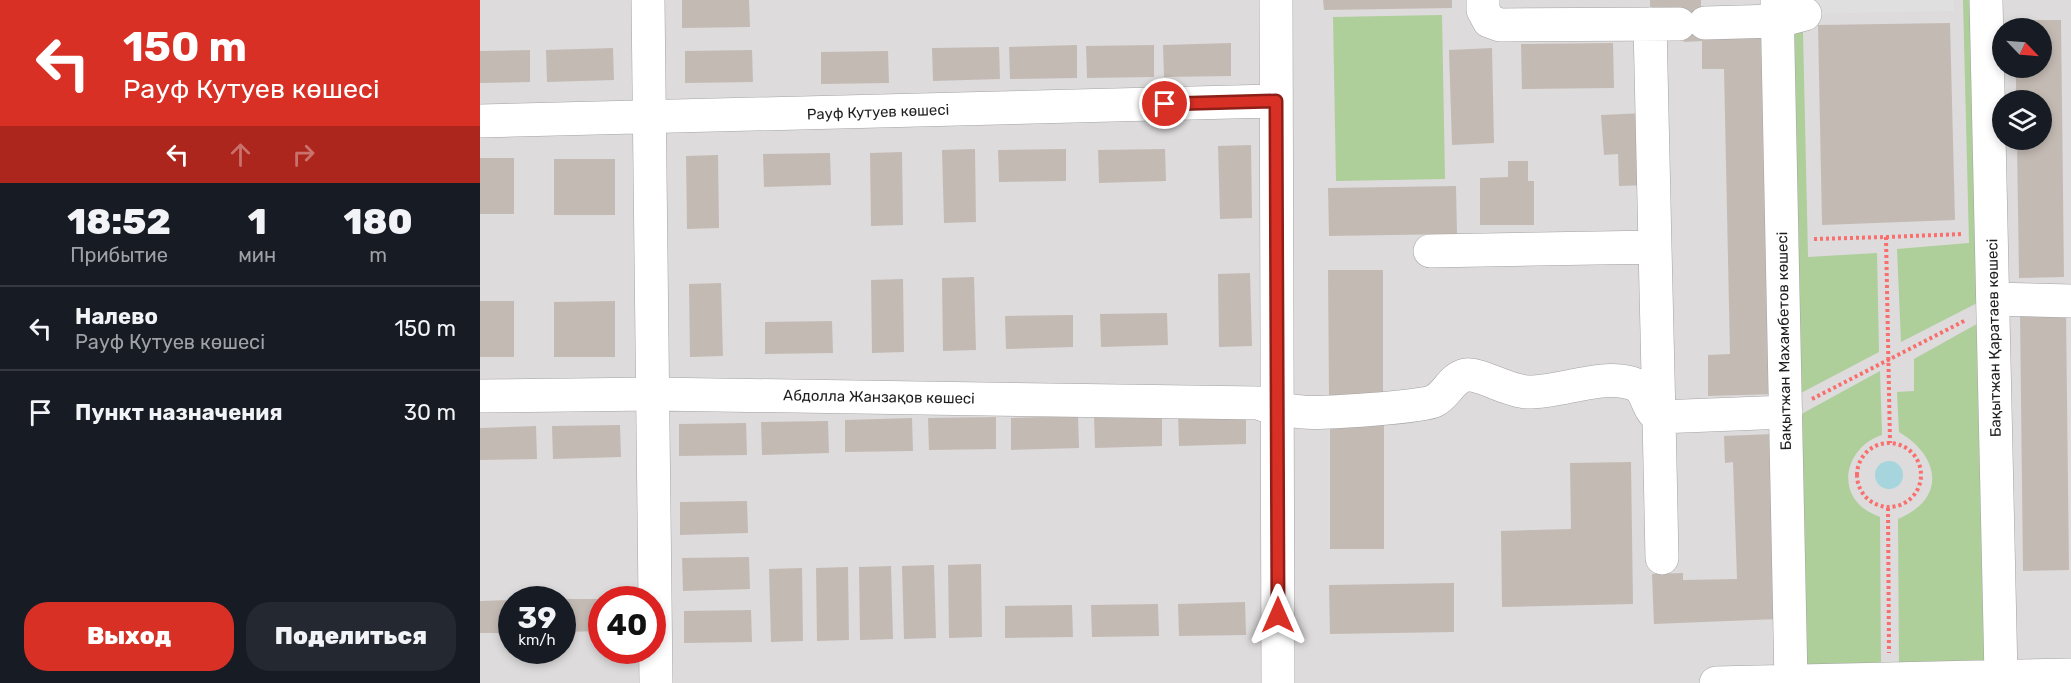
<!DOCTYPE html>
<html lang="ru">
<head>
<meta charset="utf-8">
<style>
	:root { --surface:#171b24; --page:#242831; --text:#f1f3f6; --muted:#9ea1a6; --line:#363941; --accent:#d93025 }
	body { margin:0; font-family:Rubik,sans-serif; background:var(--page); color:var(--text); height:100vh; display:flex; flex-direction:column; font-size:22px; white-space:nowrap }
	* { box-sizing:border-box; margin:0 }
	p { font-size:20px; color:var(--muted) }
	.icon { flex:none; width:33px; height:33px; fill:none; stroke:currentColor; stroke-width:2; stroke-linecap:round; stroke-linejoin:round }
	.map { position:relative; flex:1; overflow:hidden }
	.side { display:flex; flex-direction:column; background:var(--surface); width:480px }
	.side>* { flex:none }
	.guide { background:#d93025; color:#fff; overflow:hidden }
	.needle { width:39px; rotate:115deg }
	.controls { position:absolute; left:1512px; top:18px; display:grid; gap:12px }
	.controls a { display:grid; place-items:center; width:60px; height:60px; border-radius:50%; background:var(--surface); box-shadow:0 3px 9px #0003; font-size:30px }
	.speed { position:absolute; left:18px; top:586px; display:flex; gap:12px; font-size:30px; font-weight:700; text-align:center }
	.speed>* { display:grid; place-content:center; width:78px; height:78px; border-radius:50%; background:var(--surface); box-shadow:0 3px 9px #0003; line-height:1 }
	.speed small { font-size:15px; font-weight:400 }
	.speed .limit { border:9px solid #d22; background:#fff; color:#111 }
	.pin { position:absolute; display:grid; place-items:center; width:51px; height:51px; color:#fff; margin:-26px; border:3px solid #fff; border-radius:50%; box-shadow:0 2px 6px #0007 }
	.me { position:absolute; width:66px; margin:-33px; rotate:0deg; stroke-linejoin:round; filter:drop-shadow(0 0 4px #0008) }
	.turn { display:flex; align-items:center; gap:21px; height:126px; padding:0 24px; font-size:27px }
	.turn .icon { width:78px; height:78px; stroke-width:2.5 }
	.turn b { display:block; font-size:42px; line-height:51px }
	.lanes { display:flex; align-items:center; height:57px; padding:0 24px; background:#0003; justify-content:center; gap:30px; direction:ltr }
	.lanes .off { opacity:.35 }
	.eta { display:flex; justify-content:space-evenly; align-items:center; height:102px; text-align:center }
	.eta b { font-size:36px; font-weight:800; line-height:42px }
	.action { display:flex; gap:12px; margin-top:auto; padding:12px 24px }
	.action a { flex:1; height:69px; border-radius:24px; background:var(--accent); color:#fff; font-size:24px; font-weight:800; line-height:69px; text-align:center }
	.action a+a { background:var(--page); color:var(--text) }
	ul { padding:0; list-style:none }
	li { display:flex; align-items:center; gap:18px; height:84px; padding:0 24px; border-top:2px solid var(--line) }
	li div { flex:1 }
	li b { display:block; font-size:22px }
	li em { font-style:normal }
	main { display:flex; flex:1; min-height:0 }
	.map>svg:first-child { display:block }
</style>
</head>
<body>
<main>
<section class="side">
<div class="guide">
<div class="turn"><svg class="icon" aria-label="left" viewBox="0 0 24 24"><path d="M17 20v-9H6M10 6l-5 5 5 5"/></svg><div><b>150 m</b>Рауф Кутуев көшесі</div></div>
<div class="lanes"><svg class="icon" aria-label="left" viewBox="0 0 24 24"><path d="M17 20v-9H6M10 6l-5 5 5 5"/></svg><svg class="icon off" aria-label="ahead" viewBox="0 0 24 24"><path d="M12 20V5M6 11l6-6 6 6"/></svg><svg class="icon off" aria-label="right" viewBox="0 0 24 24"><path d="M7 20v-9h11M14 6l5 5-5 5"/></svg></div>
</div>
<div class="eta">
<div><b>18:52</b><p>Прибытие</p></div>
<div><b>1</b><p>мин</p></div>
<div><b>180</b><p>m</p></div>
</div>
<ul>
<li><svg class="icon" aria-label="left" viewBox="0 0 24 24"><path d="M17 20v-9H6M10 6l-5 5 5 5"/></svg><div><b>Налево</b><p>Рауф Кутуев көшесі</p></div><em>150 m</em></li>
<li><svg class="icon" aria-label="arrive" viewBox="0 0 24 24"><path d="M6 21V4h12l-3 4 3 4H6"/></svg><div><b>Пункт назначения</b></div><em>30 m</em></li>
</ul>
<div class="action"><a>Выход</a><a>Поделиться</a></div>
</section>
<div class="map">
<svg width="1591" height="683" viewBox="0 0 1591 683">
	<rect width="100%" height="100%" fill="#efebe5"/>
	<path fill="#dddbdc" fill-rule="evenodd" d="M0,0H165L168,116L0,119Z
		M168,0H795L798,683H176Z
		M807,0H1591V683H810ZM1522,28H1562V68H1522ZM1522,100H1562V140H1522Z
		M169,120L171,391L0,393V123Z
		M171,397L175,683H0V399ZM32,600H82V651H32ZM122,600H172V651H122Z"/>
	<path fill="#aece9a" d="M1483,0H1497L1503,300L1421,342L1417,249L1489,243Z
		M962,15L965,179L856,181L853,17Z
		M1309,32H1323L1328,257L1397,253L1399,352L1319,394Z
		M1504,320L1511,668L1419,671L1418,519C1466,499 1461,457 1419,432L1417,392L1434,391V359Z
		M1400,371L1402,435C1370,445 1355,485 1383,508C1388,512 1395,515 1400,517L1401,671L1320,674L1316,417Z"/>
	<path fill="#dfdfdf" d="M1325,0H1474V11L1325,14Z"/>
	<path fill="#a6d5dd" d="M1395 475a14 14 0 1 1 28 0a14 14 0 1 1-28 0Z"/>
	<path fill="#c4bab4" d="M202,0H269L270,27L202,28Z
		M843,0H972V8L844,10Z
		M1170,0H1221V27L1289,25L1297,394L1228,396V355L1250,354L1244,69H1222V41L1204,42L1203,8L1170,9Z
		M1535,20H1581L1584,277L1539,278L1537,140H1562V100H1536V68H1562V28H1535Z
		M1470,23L1475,220L1342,225L1338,25Z
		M751,43V76L684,77L683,45Z
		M1133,43L1134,88L1042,89L1041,44Z
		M597,45V78L530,79L529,47Z
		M674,45V77L607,78L606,46Z
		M519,47L520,79L453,81L452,48Z
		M133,48L134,80L67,82L66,50Z
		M1012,48L1014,143L972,145L969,50Z
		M50,50V82L0,83V51Z
		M272,50L273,82L205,83V51Z
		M408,51L409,83L341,84V52Z
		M1164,113L1168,185L1139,186L1138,154L1124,155L1121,115Z
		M771,145L772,218L740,219L738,146Z
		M495,149L496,222L464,223L462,150Z
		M586,149V181L519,182L518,150Z
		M685,149L686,181L619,183L618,150Z
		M422,152L423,225L391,226L390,153Z
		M350,153L351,185L284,187L283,154Z
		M238,155L239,228L207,229L206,156Z
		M0,158H34V214H0Z
		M74,159H135V215H74Z
		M1028,161H1048V181H1054V225H1000V178L1028,177Z
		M976,186L977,234L849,236L848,188Z
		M848,270H903V397H849Z
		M770,273L772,346L739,347L738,274Z
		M494,277L496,350L463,351L462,278Z
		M423,279L424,352L392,353L391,280Z
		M241,283L243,356L210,357L209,284Z
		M0,301H34V357H0Z
		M135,301V357H74V302Z
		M1586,312L1589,570L1543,571L1540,313Z
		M687,313L688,345L621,347L620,314Z
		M593,315V347L526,349L525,316Z
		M352,321L353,353L285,354V322Z
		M766,412V444L699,446L698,413Z
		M682,414V446L615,448L614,415Z
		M598,416L599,448L531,450V418Z
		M516,417V449L449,450L448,418Z
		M432,418L433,451L365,452V420Z
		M348,421L349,453L282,455L281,422Z
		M904,422V549H850V423Z
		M266,423L267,455L199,456V424Z
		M140,425L141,457L73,459L72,426Z
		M56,426L57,459L0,460V428Z
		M1293,434L1298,619L1174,624L1172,574L1203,573V580L1257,579L1253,462L1245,463L1244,436Z
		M1151,462L1153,604L1022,607L1021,531L1091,529L1090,463Z
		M267,501L268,533L200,535V502Z
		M269,557L270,589L203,591L202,558Z
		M501,564L502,637L469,638L468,565Z
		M454,565L456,638L424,639L422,566Z
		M411,566L413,639L380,640L379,567Z
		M368,567L369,640L337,641L336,568Z
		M322,568L323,641L291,642L289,569Z
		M974,583V632L850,634L849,585Z
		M82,599H122V631L82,632Z
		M32,600V633H0V601Z
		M765,602L766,635L699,636L698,604Z
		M678,604L679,636L612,637L611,605Z
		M592,605L593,637L525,638V606Z
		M271,610L272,642L204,643V611Z"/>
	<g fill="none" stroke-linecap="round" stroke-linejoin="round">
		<g stroke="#a3a3a3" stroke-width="34">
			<path id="minor" d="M168,0L176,683
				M796,0L798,683
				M1003,0V10L1009,21L1020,25L1199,24
				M1297,0L1311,682
				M1506,0L1521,676
				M1225,23L1298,21L1325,14
				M1170,24L1175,247
				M0,121L796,101
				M950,251L1175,247L1179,417
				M1513,299L1591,301
				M0,396L174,394L778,403C793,408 807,411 823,412C839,414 943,407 954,401C967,395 971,378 986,375C1000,373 1027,391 1047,392C1080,393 1118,374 1151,383C1169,388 1165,409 1179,417
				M1182,558L1179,417L1306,412
				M1236,683L1591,675"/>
		</g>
		<path stroke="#f86f6d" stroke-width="4" stroke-dasharray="3 3" stroke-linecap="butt" d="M1406,237L1483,234
			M1334,239L1406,237L1410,443
			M1332,399L1486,320
			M1377 475a32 32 0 1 1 64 0a32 32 0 1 1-64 0Z
			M1408,508L1409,653"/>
		<use href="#minor" stroke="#fff" stroke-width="33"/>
	</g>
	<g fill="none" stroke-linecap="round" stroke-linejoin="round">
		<g stroke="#8d1f18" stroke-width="15">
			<path id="route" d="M685,104L796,101L798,615"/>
		</g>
		<use href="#route" stroke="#d93025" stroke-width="10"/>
	</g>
	<g text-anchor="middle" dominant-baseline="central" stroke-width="5" stroke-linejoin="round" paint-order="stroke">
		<g font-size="15" fill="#1f1f1f" stroke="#fff">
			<text transform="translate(398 112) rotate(-2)">Рауф Кутуев көшесі</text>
			<text transform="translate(1514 338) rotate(-91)">Бақытжан Қаратаев көшесі</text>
			<text transform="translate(1304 341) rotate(-91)">Бақытжан Махамбетов көшесі</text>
			<text transform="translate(399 397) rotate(1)">Абдолла Жанзақов көшесі</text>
		</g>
	</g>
</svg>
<div class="controls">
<a><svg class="needle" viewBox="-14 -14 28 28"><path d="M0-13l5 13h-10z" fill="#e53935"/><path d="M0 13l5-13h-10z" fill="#9ea1a6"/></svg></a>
<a><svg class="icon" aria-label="layers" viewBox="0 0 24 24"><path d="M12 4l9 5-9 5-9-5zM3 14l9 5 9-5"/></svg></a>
</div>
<div class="speed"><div>39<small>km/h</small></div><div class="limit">40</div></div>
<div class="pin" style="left:685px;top:104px;background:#d93025"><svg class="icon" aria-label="arrive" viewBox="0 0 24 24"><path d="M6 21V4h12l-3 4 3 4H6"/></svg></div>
<svg class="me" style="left:798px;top:615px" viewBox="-20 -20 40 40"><path d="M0-17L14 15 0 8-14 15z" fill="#d93025" stroke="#fff" stroke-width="4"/></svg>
</div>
</main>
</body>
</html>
